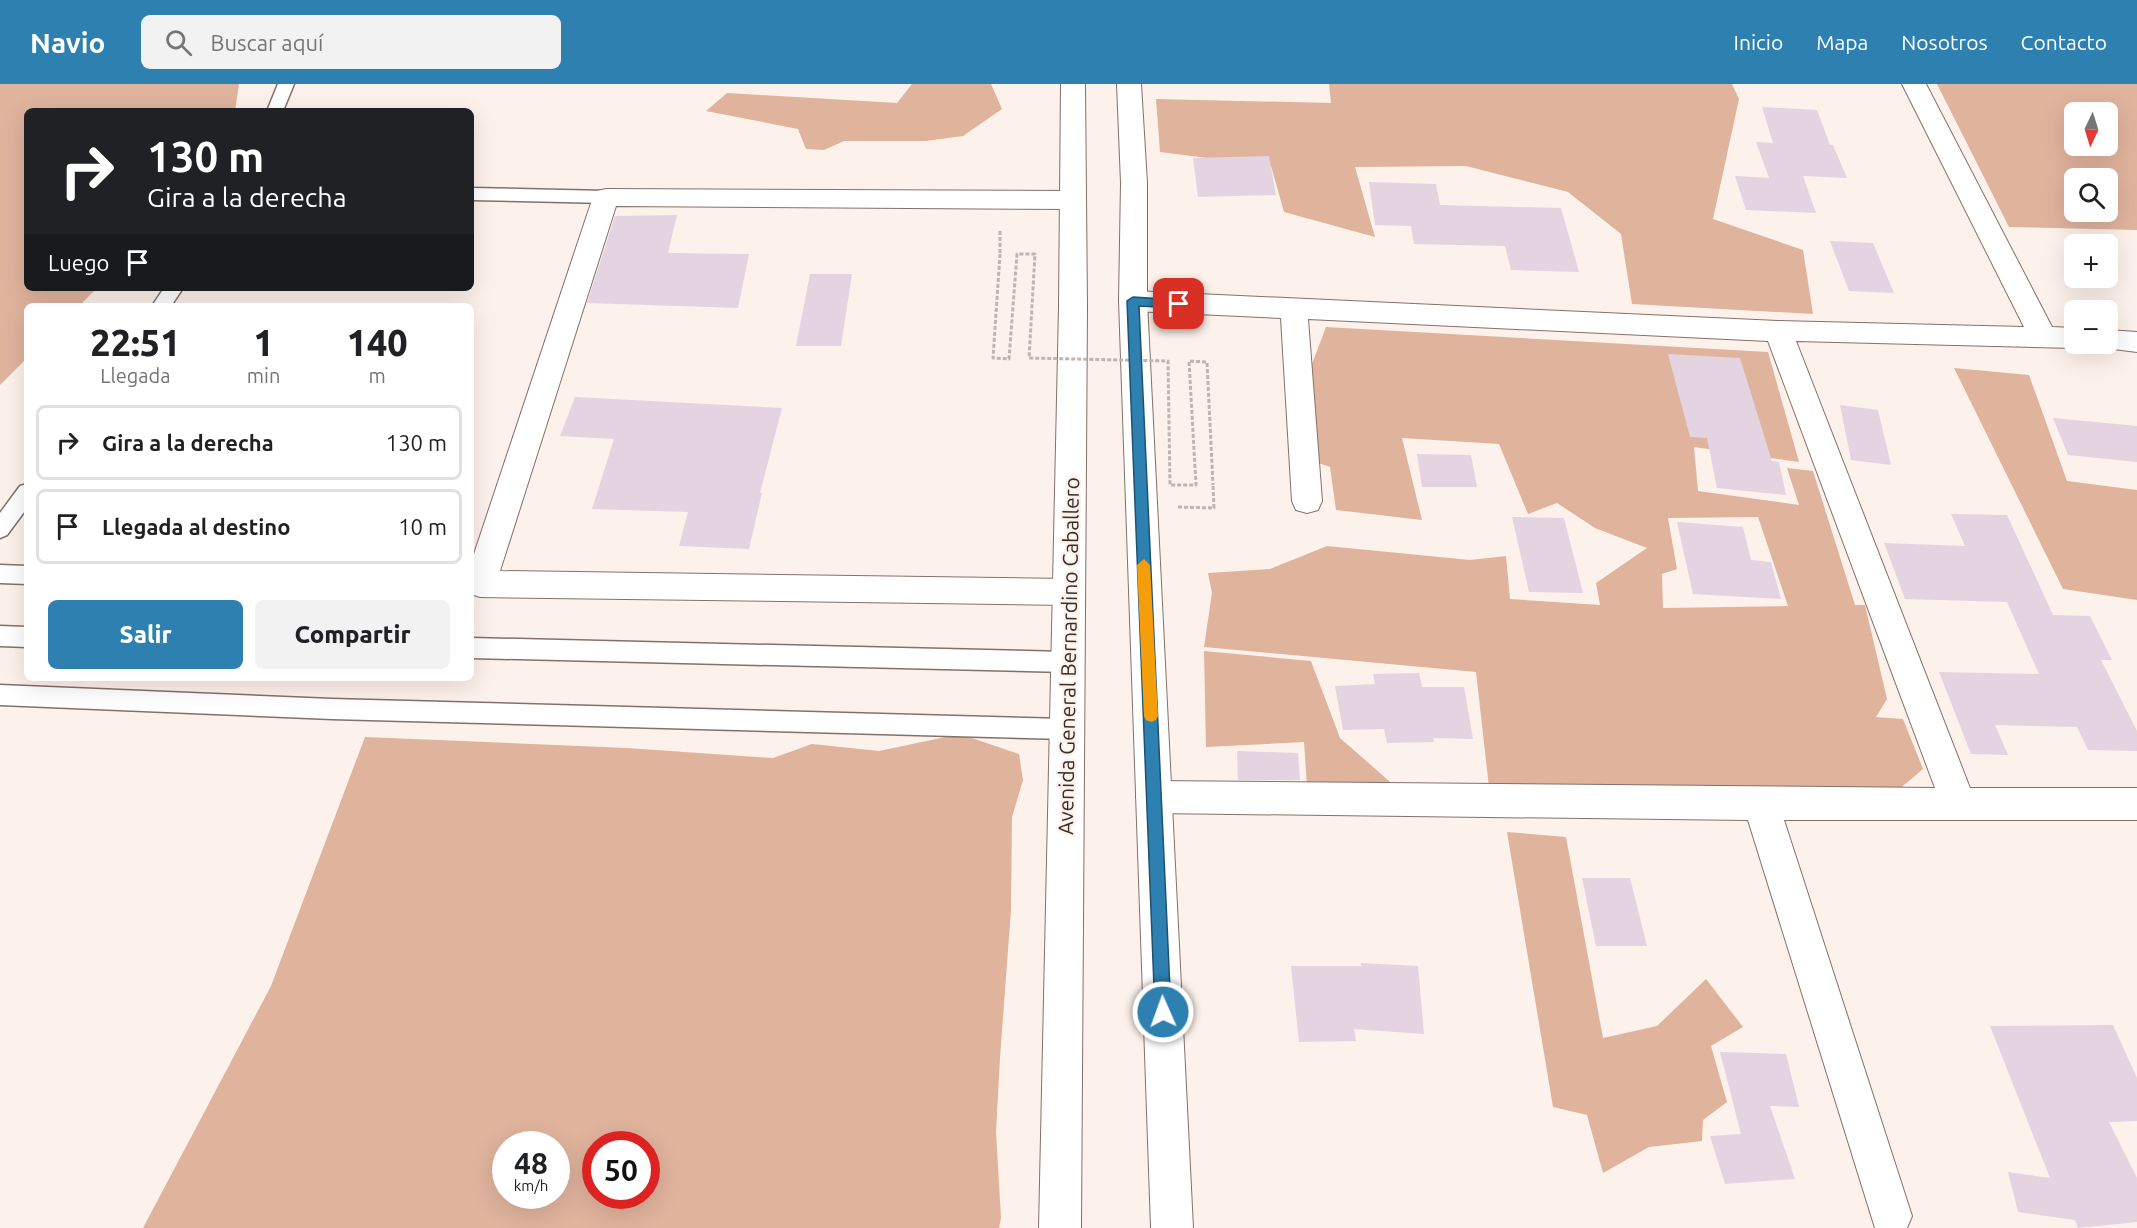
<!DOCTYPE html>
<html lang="es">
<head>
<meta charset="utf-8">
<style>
	:root { --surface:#fff; --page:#f2f2f2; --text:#202124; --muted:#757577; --line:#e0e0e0; --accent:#2d80b0 }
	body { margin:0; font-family:Ubuntu,sans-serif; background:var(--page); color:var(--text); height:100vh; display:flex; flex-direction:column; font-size:22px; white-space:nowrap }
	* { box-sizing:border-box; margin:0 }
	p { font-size:20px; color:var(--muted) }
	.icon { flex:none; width:33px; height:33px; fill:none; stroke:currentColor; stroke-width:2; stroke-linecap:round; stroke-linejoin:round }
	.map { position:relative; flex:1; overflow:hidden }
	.drawer { position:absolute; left:24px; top:219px; width:450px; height:378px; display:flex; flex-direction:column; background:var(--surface); border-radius:9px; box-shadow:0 6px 24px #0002 }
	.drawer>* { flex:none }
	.top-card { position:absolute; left:24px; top:24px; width:450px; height:183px; border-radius:9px; box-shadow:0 6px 24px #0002; background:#202124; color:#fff; overflow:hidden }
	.needle { width:39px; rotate:184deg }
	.buttons { position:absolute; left:2064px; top:18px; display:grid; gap:12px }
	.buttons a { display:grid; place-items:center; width:54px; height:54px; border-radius:9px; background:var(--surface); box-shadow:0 6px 24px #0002; font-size:30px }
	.speed { position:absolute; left:492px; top:1047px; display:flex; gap:12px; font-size:30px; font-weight:700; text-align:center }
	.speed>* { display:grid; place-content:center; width:78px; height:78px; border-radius:50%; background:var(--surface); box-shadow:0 6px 24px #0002; line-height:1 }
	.speed small { font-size:15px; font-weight:400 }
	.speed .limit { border:9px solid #d22; background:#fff; color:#111 }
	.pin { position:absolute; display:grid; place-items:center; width:51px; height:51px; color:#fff; margin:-26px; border-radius:12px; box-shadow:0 3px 9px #0006 }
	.me { position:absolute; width:66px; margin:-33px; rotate:358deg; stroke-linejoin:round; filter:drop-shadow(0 0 4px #0008) }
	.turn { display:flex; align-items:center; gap:21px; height:126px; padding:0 24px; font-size:27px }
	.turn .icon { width:78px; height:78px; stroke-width:2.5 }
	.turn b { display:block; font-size:42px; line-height:51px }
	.then { display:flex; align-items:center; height:57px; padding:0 24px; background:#0003; gap:12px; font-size:22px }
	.eta { display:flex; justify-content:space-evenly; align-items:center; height:102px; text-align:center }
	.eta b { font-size:36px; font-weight:800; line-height:42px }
	.primary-button { display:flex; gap:12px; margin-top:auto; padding:12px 24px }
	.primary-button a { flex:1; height:69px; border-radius:9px; background:var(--accent); color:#fff; font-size:24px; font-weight:800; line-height:69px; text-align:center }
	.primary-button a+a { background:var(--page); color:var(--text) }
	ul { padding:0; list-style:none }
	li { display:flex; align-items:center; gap:18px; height:75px; margin:0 12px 9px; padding:0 12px; border:3px solid var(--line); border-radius:9px }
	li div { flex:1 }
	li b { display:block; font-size:22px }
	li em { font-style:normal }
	header { display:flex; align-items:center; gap:36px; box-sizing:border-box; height:84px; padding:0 30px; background:var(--accent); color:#fff }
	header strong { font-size:28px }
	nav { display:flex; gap:33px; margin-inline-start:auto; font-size:21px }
	.search { width:420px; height:54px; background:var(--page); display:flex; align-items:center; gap:15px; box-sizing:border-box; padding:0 21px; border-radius:9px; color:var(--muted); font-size:22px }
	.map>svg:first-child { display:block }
</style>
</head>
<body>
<header>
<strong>Navio</strong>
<div class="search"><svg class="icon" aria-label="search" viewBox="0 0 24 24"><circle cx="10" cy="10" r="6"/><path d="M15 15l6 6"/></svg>Buscar aquí</div>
<nav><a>Inicio</a><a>Mapa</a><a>Nosotros</a><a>Contacto</a></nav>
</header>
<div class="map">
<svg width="2137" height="1144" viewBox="0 0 2137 1144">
	<rect width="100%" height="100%" fill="#fdf1eb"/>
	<path fill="#e0b39d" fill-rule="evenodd" d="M0,0H239L235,27H27V204H97L79,222H27V274L0,301Z
		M912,0H991L1002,25L963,52L926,57H844L824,66L806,65L798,45L706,27L727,9L897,19Z
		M1329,0H1732L1739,15L1713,135L1803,166L1813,230L1632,220L1621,150L1568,108L1466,82L1355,83L1375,153L1284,128L1271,82L1160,68L1156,15L1331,19Z
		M1937,0H2137V146L2009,143ZM2108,28V62H2074V28ZM2108,94V128H2074V94Z
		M1326,243L1768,268L1799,378L1694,363L1698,407L1799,421L1787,384L1813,387L1855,521H1865L1887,615L1876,633L1903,635L1923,685L1891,712L1489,703L1476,588L1204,563L1212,509L1208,489L1270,485L1327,462L1470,476L1506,472L1510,515L1600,521L1596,499L1647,464L1595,444L1557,419L1528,430L1499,360L1402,354L1422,436L1336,426L1330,383L1290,369L1301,309ZM1758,433L1788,522L1663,524L1662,490L1677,485L1668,434Z
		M1954,284L2029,291L2067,397L2137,406V516L2063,505Z
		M1204,567L1311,577L1340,654L1397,704L1308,715L1304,658L1206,663Z
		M960,650L1019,670L1023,696L1012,733L1011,826L1000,974L996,1048L1001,1134L999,1144H143L271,902L365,653L627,664L773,674L812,660L879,667ZM506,1060H556V1112H506ZM596,1060H646V1112H596Z
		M1507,748L1566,753L1603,954L1657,942L1706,895L1743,943L1711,962L1727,1018L1703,1036L1702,1057L1649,1063L1603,1089L1587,1031L1553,1023Z"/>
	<path fill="#e4d3e0" d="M1762,23L1817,26L1830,61H1833L1847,94L1803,92L1816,129L1746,126L1735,92L1769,94L1756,58L1773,59Z
		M1269,72L1276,111L1198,113L1193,74Z
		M1369,98L1436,100L1440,121L1561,124L1579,188L1511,186L1505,162L1414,160L1411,142L1375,141Z
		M677,131L668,169L749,170L738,224L587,219L615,132Z
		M1830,157L1873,159L1894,209L1849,207Z
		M810,190H852L841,262H796Z
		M1668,270L1740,274L1772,377L1779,378L1786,411L1717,404L1707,354L1690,353Z
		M575,313L782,324L760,409H762L749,465L679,462L688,428L592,425L614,355L560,352Z
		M1840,321L1878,326L1891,381L1851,376Z
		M2053,334L2137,342V378L2068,371Z
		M1417,370L1471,371L1477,403H1422Z
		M1951,430L2007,431L2053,531L2090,532L2112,576H2101L2137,647V667L2088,666L2077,643L1995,641L2008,671L1971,670L1939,588L2039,590L2007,518L1905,515L1884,459L1965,462Z
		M1512,433L1564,434L1583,509L1529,508Z
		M1677,438L1743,443L1751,476L1771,478L1781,515L1693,510Z
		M1419,589L1422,603H1464L1473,655L1433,654L1434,658L1387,659L1384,645L1343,646L1335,602L1375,600L1373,590Z
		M1237,667L1298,669L1300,696H1238Z
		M1582,794H1630L1647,862H1596Z
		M1361,879L1418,882L1424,950L1354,945L1356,957L1299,958L1291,882H1361Z
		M2113,941L2137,994V1037L2109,1038L2137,1094V1138L2078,1144L2075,1136L2018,1128L2008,1088L2050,1094L1990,942Z
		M1720,968L1786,970L1799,1023L1770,1022L1795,1095L1725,1100L1710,1052L1741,1050Z"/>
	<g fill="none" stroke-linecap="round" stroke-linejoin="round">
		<g stroke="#837169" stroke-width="3">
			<path id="lane" d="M278,0H294L283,27H267Z
				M471,104L606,107L612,109L615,113L612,117L606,119L471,116Z
				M164,204H183L171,222H152Z
				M27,400V424L7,451L0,454V429L20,402Z
				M0,481L27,482V500L0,499Z
				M0,542L27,543V563L0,562Z
				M471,554L1066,568L1074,571L1077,578L1074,585L1066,588L471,574Z
				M0,601L332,615L1065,635L1073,638L1077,645L1073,652L1065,655L332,635L0,621Z"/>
		</g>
		<g stroke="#837169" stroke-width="2">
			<path id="street" d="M1902,0H1926L2052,243L2074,244V260H2085L2074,264L1796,257L1970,704H2137V736H1784L1912,1132L1907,1144H1875L1748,736L1154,729L1142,725L1136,713L1142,701L1154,697L1935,704L1768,257L1308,235L1322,417L1318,426L1307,429L1296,426L1292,417L1281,234L1133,227L1123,224L1119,217L1123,210L1133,207L1778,237L2024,243Z
				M606,105L1072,107L1081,110L1085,116L1081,122L1072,125L616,122L500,487L1067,495L1078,499L1083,508L1078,517L1067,521L480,513L471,510V479L593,113L597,107Z
				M2108,246L2137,248V268L2098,263L2096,260H2108Z"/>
		</g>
		<g stroke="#837169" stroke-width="2">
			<path id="secondary" d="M1061,0H1085L1087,223L1081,1144H1039L1059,223Z
				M1117,0H1141L1147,99V217L1193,1144H1151L1119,217L1121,99Z"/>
		</g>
		<path stroke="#bfb4af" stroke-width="3" stroke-dasharray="4 2" stroke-linecap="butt" d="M1000,147V170
			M1178,423L1214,424L1213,401"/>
		<use href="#lane" fill="#fff" fill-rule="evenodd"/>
		<use href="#street" fill="#fff" fill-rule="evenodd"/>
		<use href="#secondary" fill="#fff" fill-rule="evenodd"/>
		<path stroke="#bfb4af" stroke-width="3" stroke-dasharray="4 2" stroke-linecap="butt" d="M1000,170L993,274L1009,275L1017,170H1035L1029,274L1168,277L1170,401H1196L1189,277L1207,278L1213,401"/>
	</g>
	<path fill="#2d80b0" stroke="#1d5372" stroke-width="1.5" d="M1133,213L1179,216L1184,220L1179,224L1139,222L1171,928L1169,934L1163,936L1158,934L1155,928L1127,217Z"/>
	<path fill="#f59e0b" d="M1144,475L1150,481L1158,632L1156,636L1151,638L1146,636L1144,632L1137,481Z"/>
	<g text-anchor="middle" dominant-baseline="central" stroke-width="4.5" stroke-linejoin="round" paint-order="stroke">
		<g font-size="21" fill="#362e2a" stroke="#fdf1eb">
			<text transform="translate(1068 572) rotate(-89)">Avenida General Bernardino Caballero</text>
		</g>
	</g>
</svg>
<div class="buttons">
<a><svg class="needle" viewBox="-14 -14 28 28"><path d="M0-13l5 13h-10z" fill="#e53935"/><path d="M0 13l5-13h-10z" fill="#757577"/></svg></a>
<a><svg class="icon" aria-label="search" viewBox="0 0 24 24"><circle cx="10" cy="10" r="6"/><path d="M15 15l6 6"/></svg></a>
<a>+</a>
<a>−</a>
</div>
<div class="speed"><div>48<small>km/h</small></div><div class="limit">50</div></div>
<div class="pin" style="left:1179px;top:220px;background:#d93025"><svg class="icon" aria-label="arrive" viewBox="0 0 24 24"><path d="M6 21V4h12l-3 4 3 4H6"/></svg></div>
<svg class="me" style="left:1163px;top:928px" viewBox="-20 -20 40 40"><circle r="17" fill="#2d80b0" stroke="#fff" stroke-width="3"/><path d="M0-11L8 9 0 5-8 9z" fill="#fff"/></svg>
<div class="top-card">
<div class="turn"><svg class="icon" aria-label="right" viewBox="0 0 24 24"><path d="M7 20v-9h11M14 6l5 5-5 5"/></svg><div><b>130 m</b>Gira a la derecha</div></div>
<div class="then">Luego<svg class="icon" aria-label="arrive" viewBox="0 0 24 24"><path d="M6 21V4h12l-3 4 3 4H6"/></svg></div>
</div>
<section class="drawer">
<div class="eta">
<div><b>22:51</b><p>Llegada</p></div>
<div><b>1</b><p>min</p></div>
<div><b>140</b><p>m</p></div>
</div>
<ul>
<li><svg class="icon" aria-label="right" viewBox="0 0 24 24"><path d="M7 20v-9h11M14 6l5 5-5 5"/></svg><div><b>Gira a la derecha</b></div><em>130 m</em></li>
<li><svg class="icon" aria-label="arrive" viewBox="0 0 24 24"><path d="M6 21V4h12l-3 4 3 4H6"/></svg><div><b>Llegada al destino</b></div><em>10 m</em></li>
</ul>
<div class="primary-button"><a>Salir</a><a>Compartir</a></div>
</section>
</div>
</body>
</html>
